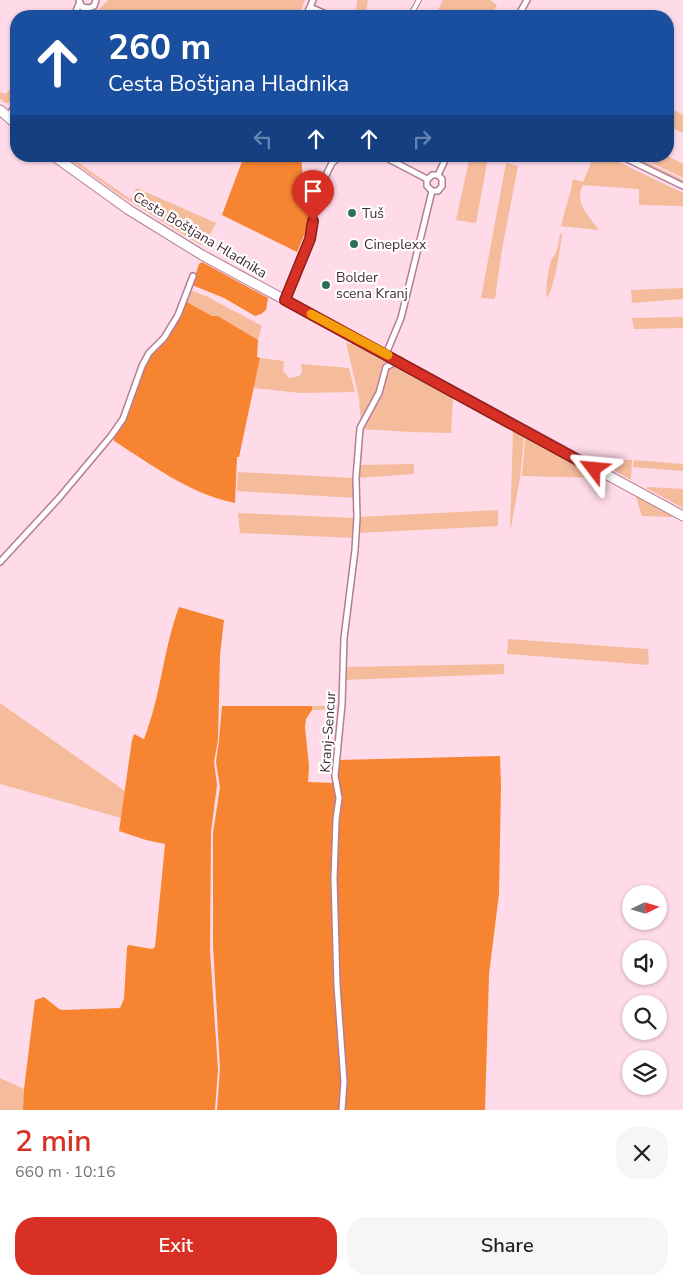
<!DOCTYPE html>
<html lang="en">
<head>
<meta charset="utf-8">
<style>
	:root { --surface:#fff; --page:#f6f6f6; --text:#202124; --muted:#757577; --accent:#d93025 }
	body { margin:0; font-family:"Nunito Sans",sans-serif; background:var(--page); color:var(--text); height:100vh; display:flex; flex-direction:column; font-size:19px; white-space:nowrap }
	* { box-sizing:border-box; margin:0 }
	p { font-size:16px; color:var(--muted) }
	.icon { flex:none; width:28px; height:28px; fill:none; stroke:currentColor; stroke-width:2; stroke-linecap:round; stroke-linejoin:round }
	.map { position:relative; height:1110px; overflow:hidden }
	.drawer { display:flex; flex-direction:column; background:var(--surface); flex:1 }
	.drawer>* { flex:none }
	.guide { position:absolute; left:10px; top:10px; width:664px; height:152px; border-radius:20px; box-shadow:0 1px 4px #0004; background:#1a4fa0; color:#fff; overflow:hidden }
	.needle { width:32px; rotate:85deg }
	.tools { position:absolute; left:622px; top:885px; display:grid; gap:10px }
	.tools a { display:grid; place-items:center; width:45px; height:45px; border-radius:50%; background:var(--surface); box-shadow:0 1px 4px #0004; font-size:25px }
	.pin { position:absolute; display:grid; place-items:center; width:42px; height:42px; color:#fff; margin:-51px -21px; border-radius:50% 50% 50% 0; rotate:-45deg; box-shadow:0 0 5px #0007 }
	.pin .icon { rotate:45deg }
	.me { position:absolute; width:55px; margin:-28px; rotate:299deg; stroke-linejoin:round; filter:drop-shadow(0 0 4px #0008) }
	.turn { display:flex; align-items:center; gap:18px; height:105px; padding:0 15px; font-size:22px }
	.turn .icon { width:65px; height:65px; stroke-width:2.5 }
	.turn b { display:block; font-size:35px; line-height:42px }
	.lanes { display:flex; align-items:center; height:48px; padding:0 15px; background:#0003; justify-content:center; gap:25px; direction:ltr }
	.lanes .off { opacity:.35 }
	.round { display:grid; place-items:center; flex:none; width:52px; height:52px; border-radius:20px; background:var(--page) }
	.overview { display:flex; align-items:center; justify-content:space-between; height:85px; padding:0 15px }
	h1 { font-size:30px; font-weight:600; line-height:38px; color:var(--accent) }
	.primary-button { display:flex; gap:10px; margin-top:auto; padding:10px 15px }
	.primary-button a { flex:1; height:58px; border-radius:20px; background:var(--accent); color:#fff; font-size:20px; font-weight:600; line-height:58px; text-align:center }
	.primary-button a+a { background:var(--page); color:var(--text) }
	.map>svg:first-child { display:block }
</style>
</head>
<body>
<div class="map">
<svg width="683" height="1110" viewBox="0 0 683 1110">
	<rect width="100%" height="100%" fill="#ffdae9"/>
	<path fill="#f5bc9b" d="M108,0H305L299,16H92Z
		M357,0H368L366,11L356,10Z
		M443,0H490L497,5L491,16H435Z
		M16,83C16,92 16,97 9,103H5L0,99V92L6,94Z
		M668,107L683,115V133L668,126Z
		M65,156H69L130,199L137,188L216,223L204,245L199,244L121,196Z
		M470,156L488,158L476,223L456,220Z
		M594,156H606L683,193V206L639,205V189L583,185C574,203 588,215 599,230L561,226C565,209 570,196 573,179L583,182Z
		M638,156H668L683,164V178Z
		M637,157L683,180V182L636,159Z
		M506,163L518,166L502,249L495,299L481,298Z
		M560,233L562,234C560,250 555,285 547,298C545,292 548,266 552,259C554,255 556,254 557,249C559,244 559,238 560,233Z
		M683,288V299L632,303L631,290Z
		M190,290L206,296L262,326L258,340L218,316H212L185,301Z
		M683,317V328L634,329L632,318Z
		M346,343L352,344L385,362L380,387L361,423L359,398Z
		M400,355L413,364L523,424L400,356Z
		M260,358L284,361L283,371L289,378L299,376L302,372L301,364L349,368L355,392L300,393L253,388Z
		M392,366L453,398L451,433L411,432L361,429L387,369Z
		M513,431L523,436L524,439L520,478L510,532Z
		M527,438L601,478L522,476L525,439Z
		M595,458L632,460L631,480L595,460Z
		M634,460L683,464V471L633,467Z
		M414,464V474L357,478L358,465Z
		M238,472L354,478L355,498L237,491Z
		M648,487L683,489V508L646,488Z
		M638,496L674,515V517L642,516L636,497Z
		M498,510V526L358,533V517Z
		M238,513L355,518V538L240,533Z
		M508,639L648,649L649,665L507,654Z
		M504,664V674L344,680V667Z
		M0,703L125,791L121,818L0,784Z
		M312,706H339L338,709L312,710Z
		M0,1078L24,1089L23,1110H0Z"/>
	<path fill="#f78431" d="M244,156H301L304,191H307L309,197L312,200L310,205V221L297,252L222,215Z
		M202,262L268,298L266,310L261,314L255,316L224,298L192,285L199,264Z
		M185,301L212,316H218L258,340L257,357L260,358L239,457H237L235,503C190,494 152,465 114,441L112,433L124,410L140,365L162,337Z
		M179,607L224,620L220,655L218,740L214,762L217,785L211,832L210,951L218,1070L215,1110H23L24,1089L35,1000L44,997L59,1009L63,1010L120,1008L124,999L127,947L129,945L152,949L155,947L165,844L146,840L119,831L132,740L134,734L144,739C161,696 163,650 179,607Z
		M222,706H312V710L306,719L305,727L309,766L308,782L335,783L337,781L338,760L500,756L501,785L499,894L489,974L485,1110H217L220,1068L213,945V833L220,787L216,762L219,740Z"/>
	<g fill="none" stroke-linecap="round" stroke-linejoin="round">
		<g stroke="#b47d95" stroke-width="6">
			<path id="pedestrian" d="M410,16L419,0"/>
		</g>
		<g stroke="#b47d95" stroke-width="8">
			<path id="minor" d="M79,0L82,7L89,8L94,6L96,0
				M310,7L330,16
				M74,16L79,4
				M79,16L86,8
				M306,16L313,0
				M518,16L527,0
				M8,117L16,104
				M383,156L427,179
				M621,156L683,186
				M438,175L447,156
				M432,191L427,186V180L432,175H438
				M432,191H438L442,186V179L438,175
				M285,300L310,239L316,199L328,171L332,163L340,156
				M386,354L401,318L432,191
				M0,562L59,498L111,436L123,419L142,366L149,353L164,338L178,315L193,276
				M342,1110L344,1082L337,985L334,879L336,820L339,798L335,776L342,704L344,638L355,550L357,517L356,478L360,428L379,393L386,367L392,364"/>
		</g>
		<g stroke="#b47d95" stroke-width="11">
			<path id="primary" d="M0,110L16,124
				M54,156L129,210L202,255L683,516"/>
		</g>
		<use href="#pedestrian" stroke="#fff" stroke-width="4"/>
		<use href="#minor" stroke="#fff" stroke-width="5"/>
		<use href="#primary" stroke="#fff" stroke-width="9"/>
	</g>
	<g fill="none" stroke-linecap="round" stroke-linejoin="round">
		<g stroke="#8d1f18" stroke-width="12">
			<path id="route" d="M313,221L310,239L285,300L594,469"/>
		</g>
		<use href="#route" stroke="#d93025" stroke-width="9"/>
		<path stroke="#f59e0b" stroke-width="9" d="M311,314L388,355"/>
	</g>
	<g fill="#2f6e5c" stroke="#fff" stroke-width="2">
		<circle cx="352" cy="213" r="5"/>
		<circle cx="354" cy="244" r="5"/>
		<circle cx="326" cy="285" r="5"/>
	</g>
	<g text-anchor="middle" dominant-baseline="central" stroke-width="4.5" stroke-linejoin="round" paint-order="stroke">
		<g font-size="14" fill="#452e38" stroke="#fff" text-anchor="start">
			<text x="362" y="213">Tuš</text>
			<text x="364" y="244">Cineplexx</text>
			<text x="336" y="277">Bolder<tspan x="336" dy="16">scena Kranj</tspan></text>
		</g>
		<g font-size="14" fill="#452e38" stroke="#fff">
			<text transform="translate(200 235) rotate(31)">Cesta Boštjana Hladnika</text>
			<text transform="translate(328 732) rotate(-86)">Kranj-Sencur</text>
		</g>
	</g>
</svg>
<div class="tools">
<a><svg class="needle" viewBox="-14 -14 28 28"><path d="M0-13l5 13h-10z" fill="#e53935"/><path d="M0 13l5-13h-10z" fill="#757577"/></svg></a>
<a><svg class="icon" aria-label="sound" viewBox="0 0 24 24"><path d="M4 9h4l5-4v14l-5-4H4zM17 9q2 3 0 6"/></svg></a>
<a><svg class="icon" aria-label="search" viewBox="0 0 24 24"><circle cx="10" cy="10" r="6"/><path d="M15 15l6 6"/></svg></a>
<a><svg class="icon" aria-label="layers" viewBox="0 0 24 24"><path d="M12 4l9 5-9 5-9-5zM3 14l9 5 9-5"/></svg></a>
</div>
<div class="pin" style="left:313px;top:221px;background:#d93025"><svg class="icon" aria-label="arrive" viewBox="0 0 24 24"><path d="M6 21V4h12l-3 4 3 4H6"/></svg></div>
<svg class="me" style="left:594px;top:469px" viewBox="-20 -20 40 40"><path d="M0-17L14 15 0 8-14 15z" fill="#d93025" stroke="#fff" stroke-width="4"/></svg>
<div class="guide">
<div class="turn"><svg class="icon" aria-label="ahead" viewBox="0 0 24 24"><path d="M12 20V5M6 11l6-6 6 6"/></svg><div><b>260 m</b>Cesta Boštjana Hladnika</div></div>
<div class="lanes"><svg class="icon off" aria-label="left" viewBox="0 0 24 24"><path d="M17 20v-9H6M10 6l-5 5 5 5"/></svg><svg class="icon" aria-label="ahead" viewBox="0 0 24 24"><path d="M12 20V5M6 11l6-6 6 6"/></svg><svg class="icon" aria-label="ahead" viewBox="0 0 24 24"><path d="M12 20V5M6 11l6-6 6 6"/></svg><svg class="icon off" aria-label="right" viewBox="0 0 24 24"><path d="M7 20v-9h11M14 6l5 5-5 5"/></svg></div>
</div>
</div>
<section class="drawer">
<div class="overview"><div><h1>2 min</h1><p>660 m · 10:16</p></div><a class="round"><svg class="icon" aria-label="close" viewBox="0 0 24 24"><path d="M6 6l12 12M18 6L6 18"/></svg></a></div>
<div class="primary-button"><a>Exit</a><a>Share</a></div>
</section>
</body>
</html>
